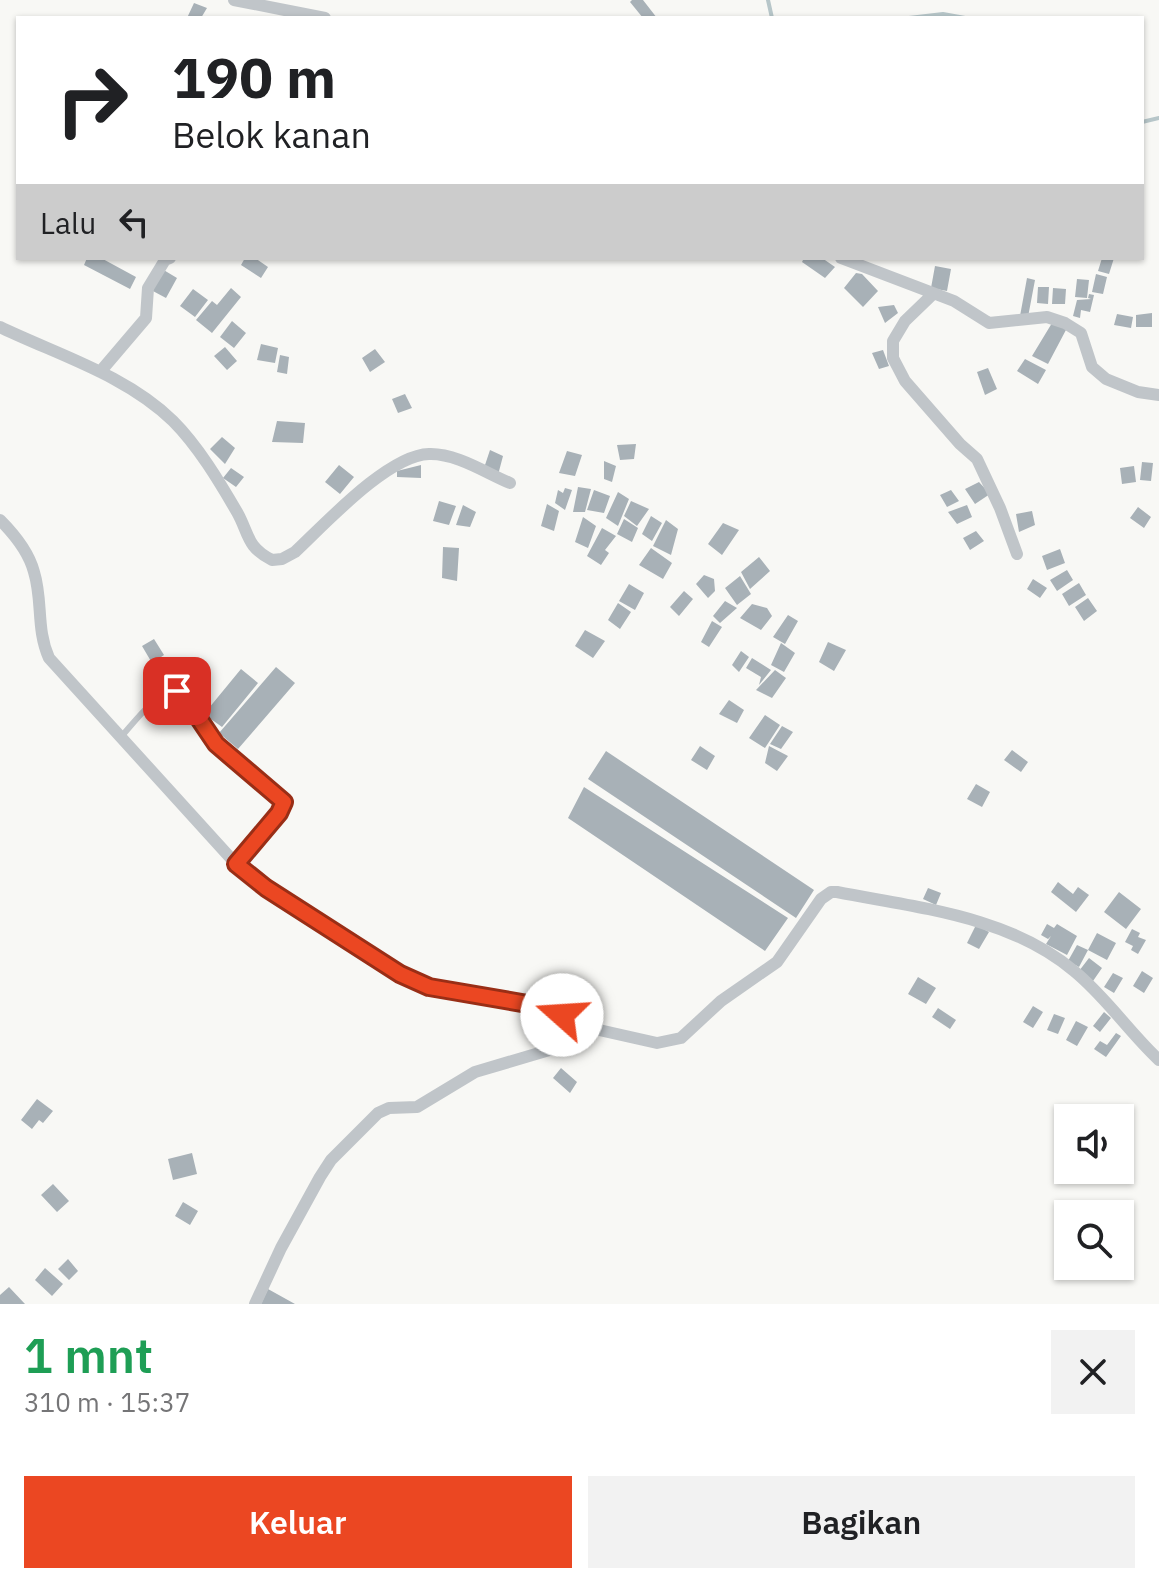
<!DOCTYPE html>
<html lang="id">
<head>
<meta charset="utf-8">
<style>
	:root { --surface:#fff; --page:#f2f2f2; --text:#202124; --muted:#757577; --accent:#eb4722 }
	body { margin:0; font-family:"IBM Plex Sans",sans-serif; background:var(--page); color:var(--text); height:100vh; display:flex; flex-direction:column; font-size:30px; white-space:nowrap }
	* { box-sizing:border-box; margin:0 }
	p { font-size:26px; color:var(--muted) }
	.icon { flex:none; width:44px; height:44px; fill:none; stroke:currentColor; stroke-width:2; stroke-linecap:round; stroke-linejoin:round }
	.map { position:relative; height:1304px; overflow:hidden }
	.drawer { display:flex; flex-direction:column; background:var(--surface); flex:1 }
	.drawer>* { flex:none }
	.top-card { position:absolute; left:16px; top:16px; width:1128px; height:244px; border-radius:0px; box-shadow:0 2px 6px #0004; background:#fff; color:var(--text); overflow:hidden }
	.controls { position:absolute; left:1054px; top:1104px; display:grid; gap:16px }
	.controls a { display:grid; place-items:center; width:80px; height:80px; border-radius:0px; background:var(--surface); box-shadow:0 2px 6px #0004; font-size:40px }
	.pin { position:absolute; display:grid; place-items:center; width:68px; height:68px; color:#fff; margin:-34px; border-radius:16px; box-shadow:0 4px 12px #0006 }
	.me { position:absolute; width:88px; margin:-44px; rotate:289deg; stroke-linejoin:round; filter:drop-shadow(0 0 6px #0008) }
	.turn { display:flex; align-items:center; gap:28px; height:168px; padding:0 24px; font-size:36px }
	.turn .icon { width:104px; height:104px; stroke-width:2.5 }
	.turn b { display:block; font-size:56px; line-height:68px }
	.then { display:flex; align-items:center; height:76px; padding:0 24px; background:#0003; gap:16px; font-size:30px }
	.round { display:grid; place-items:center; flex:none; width:84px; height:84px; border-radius:0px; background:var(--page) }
	.head { display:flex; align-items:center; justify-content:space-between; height:136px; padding:0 24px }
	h1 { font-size:48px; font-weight:600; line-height:60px; color:#1e9e55 }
	.button { display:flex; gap:16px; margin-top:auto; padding:16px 24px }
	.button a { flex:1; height:92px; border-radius:0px; background:var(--accent); color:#fff; font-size:32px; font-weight:600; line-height:92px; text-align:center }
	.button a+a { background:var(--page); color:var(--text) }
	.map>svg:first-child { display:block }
</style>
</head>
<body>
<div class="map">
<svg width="1159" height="1304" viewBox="0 0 1159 1304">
	<rect width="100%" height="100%" fill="#f8f8f5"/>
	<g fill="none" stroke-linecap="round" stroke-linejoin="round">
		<path stroke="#b7c6c9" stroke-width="4" d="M768,0L772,18
			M909,18L943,14L965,18
			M1142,122L1159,118"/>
	</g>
	<path fill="#a8b1b7" d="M632,0H643L657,18H643L630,2Z
		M194,3L207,8L201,18H187Z
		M87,258H101L136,277L130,289L84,265Z
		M245,258H255L268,267L261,278L241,265Z
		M804,258H822L835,267L825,278L802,262Z
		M1102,258H1114L1109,274L1098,271Z
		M935,266L951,269L947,291L931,288Z
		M162,269L177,278L166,298L151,290Z
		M856,273L862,274L878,291L863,307L844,288Z
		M1096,274L1107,277L1103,294L1092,292Z
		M1027,278L1035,280L1028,317L1020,316Z
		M1077,279L1089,280L1087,298L1075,297Z
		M1038,287H1049L1048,304L1037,303Z
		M231,288L241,297L212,333L196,320L212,301L217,305Z
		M1053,288L1066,289L1065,304H1052Z
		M193,289L208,300L195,317L180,306Z
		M1089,294L1094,295L1090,312L1081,310L1080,318L1073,316L1077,300L1091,299L1088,298Z
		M894,305L898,313L885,323L878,307Z
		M1152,313V327H1136V315Z
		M1117,314L1133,317L1131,328L1114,325Z
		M232,321L246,333L234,348L220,337Z
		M1052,323L1067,328L1048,364L1032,356Z
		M261,344L278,348L275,363L257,360Z
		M225,347L237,361L227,370L214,356Z
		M375,349L385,362L370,372L362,358Z
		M883,350L889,366L879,369L872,353Z
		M280,355L289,357L287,374L277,372Z
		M1025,359L1046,370L1038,384L1017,371Z
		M988,368L997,389L985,395L977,372Z
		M405,394L412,408L398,413L392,399Z
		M277,421L305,423L303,443L272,442Z
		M222,437L235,448L225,464L210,449Z
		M636,444L634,459L620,460L617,445Z
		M490,450L503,456L498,475L484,468Z
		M567,451L582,455L575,476L559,473Z
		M604,461L616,466L612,482L604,479Z
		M1142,462L1153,463L1151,481L1140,480Z
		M339,465L354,477L340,494L325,482Z
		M421,465V478L397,477V471Z
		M1134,466L1136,482L1122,484L1120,468Z
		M231,468L244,477L236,487L223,478Z
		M979,482L990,494L975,504L965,489Z
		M578,487L591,489L585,512H573Z
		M565,488L572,490L565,510L555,503L558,490L563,493Z
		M594,490L610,496L604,513L587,510Z
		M951,490L959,501L947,507L940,495Z
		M618,492L629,499L618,526L606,518Z
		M439,501L456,506L449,525L433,521Z
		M631,501L649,509L637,526L624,516Z
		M547,504L559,511L554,531L541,526Z
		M463,505L476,512L470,527L456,525Z
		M967,505L972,517L957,524L948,512Z
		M1138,507L1151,517L1144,528L1130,518Z
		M1032,511L1035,525L1019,532L1016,514Z
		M651,516L662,523L652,541L642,534Z
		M583,517L596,526L588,548L575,542Z
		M624,519L638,528L632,542L617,534Z
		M666,520L678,529L671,555L653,546Z
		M723,523L739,530L722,555L708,544Z
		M602,528L616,536L605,550L609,553L601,565L587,556Z
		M976,531L984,541L970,550L963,538Z
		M443,547L459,548L457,581L442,578Z
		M651,548L672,563L663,579L639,565Z
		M1060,549L1065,563L1047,570L1042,556Z
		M759,557L770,571L750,589L741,572Z
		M1067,570L1073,580L1057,591L1050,580Z
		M704,575L714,579L715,591L708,598L696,584Z
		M740,576L751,594L737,605L725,588Z
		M1033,579L1047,588L1040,598L1027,589Z
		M1079,583L1086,595L1069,606L1062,594Z
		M629,584L644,593L635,610L619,601Z
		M684,591L693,599L679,616L670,607Z
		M1088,598L1097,611L1084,621L1075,607Z
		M725,601L737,608L720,623L713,616Z
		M618,603L631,612L620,629L608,620Z
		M752,604L767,608L772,616L761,630L740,618Z
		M788,615L798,621L785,644L773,637Z
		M712,621L722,627L709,647L701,642Z
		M585,630L605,641L593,658L575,646Z
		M154,639L164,655L152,663L142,646Z
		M828,642L846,650L834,671L819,662Z
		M781,643L795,653L784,672L771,665Z
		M741,651L749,657L739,672L732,665Z
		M752,658L771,670L759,685L761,677L746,668Z
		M276,667L295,683L238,749L219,733Z
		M241,669L258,683L222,727L204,714Z
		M775,670L786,678L772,698L756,690Z
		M729,700L744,710L737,723L719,714Z
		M765,715L780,725L765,748L749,738Z
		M782,726L793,732L781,749L770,744Z
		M700,746L715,756L707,770L691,760Z
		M769,746L788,756L777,771L765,763Z
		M1012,750L1028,762L1021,772L1004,760Z
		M606,751L814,890L796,918L588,779Z
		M976,784L990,792L982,807L967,799Z
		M584,787L788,918L765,951L568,818Z
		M1058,882L1073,894L1078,887L1089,895L1076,912L1051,892Z
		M928,888L941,893L936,905L923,899Z
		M1119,892L1141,909L1126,929L1104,912Z
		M1047,924L1054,928L1057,924L1077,936L1067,955L1046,944L1051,936L1048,939L1041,935Z
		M976,925L989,932L979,949L967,943Z
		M1132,929L1140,933L1138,937L1146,940L1138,954L1131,950L1133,946L1125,942Z
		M1097,933L1116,943L1107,960L1088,950Z
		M1077,945L1088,950L1079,967L1068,961Z
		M1089,958L1102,968L1093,981L1079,971Z
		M1142,971L1153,978L1144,993L1133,986Z
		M1113,973L1123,978L1114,993L1104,987Z
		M918,977L936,988L926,1004L908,994Z
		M1033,1006L1043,1012L1033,1028L1023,1022Z
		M938,1008L956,1020L950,1029L932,1017Z
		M1104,1012L1111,1018L1100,1032L1093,1026Z
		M1054,1014L1065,1018L1058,1034L1047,1030Z
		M1076,1021L1088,1027L1077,1046L1066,1040Z
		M1116,1033L1121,1036L1106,1057L1094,1049L1100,1041L1107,1045Z
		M561,1068L577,1082L570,1093L553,1078Z
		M37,1099L53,1111L43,1123L39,1120L32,1129L21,1120Z
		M192,1153L197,1174L173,1180L168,1159Z
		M53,1184L69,1201L57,1212L41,1195Z
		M183,1202L198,1211L190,1225L175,1216Z
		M68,1259L78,1271L69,1280L58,1269Z
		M45,1268L63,1284L52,1296L35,1280Z
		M9,1287L25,1304H0V1295Z
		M268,1289L295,1304H261Z"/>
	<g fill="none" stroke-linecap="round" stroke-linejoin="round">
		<path stroke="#c0c5c9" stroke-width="6" d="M120,738C134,723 155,692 177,691L183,695L216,744L280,797L284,802L283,808L236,864"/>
		<path stroke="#c0c5c9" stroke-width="12" d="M234,0L325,18
			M841,258L954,301L989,323L1047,317L1065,323L1081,333L1092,367L1106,379L1138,392L1159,395
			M933,294L905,321L893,341V358L905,381L960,444L977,459L1000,508L1017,554
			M0,327C58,355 126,375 173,421C198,446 219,481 237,512C249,533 246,547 272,560L282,559L295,552C324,525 388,455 429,454C456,453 486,473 510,483
			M100,372L146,318L148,288L165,260L170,258
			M0,520C14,534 29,553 34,572C43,601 36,629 49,658L236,864C272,893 311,914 349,939C374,956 398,976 428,986C461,997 550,994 568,1023L556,1048L475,1072L417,1107L389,1108L378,1113L331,1160L320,1177L281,1248L255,1304
			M568,1023L657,1043L681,1038L721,1001L777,962L821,899L831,892H837C918,908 1009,916 1074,971C1106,997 1129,1032 1159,1060"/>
	</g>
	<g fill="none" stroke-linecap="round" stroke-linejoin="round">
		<g stroke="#992e16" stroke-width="20">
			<path id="route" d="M177,691L183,695L216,744L284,802L279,813L236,864L266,888L400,974L429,987L545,1007L562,1015"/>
		</g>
		<use href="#route" stroke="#eb4722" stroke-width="14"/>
	</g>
</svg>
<div class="controls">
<a><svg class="icon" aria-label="sound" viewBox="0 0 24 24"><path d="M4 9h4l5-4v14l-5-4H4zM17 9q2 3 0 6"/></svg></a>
<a><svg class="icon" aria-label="search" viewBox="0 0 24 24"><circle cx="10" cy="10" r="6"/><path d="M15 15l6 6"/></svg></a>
</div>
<div class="pin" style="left:177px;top:691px;background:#d93025"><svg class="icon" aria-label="arrive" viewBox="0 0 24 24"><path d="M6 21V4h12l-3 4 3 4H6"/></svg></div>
<svg class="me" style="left:562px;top:1015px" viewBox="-20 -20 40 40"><circle r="19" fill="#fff"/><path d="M0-13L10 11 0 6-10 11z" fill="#eb4722"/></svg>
<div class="top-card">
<div class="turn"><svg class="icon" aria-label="right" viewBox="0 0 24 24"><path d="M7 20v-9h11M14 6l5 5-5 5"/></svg><div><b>190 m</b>Belok kanan</div></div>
<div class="then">Lalu<svg class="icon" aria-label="left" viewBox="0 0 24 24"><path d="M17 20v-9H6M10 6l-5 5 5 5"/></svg></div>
</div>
</div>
<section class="drawer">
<div class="head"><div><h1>1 mnt</h1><p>310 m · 15:37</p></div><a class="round"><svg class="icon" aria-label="close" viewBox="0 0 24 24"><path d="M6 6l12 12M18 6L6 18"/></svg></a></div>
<div class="button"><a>Keluar</a><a>Bagikan</a></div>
</section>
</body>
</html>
